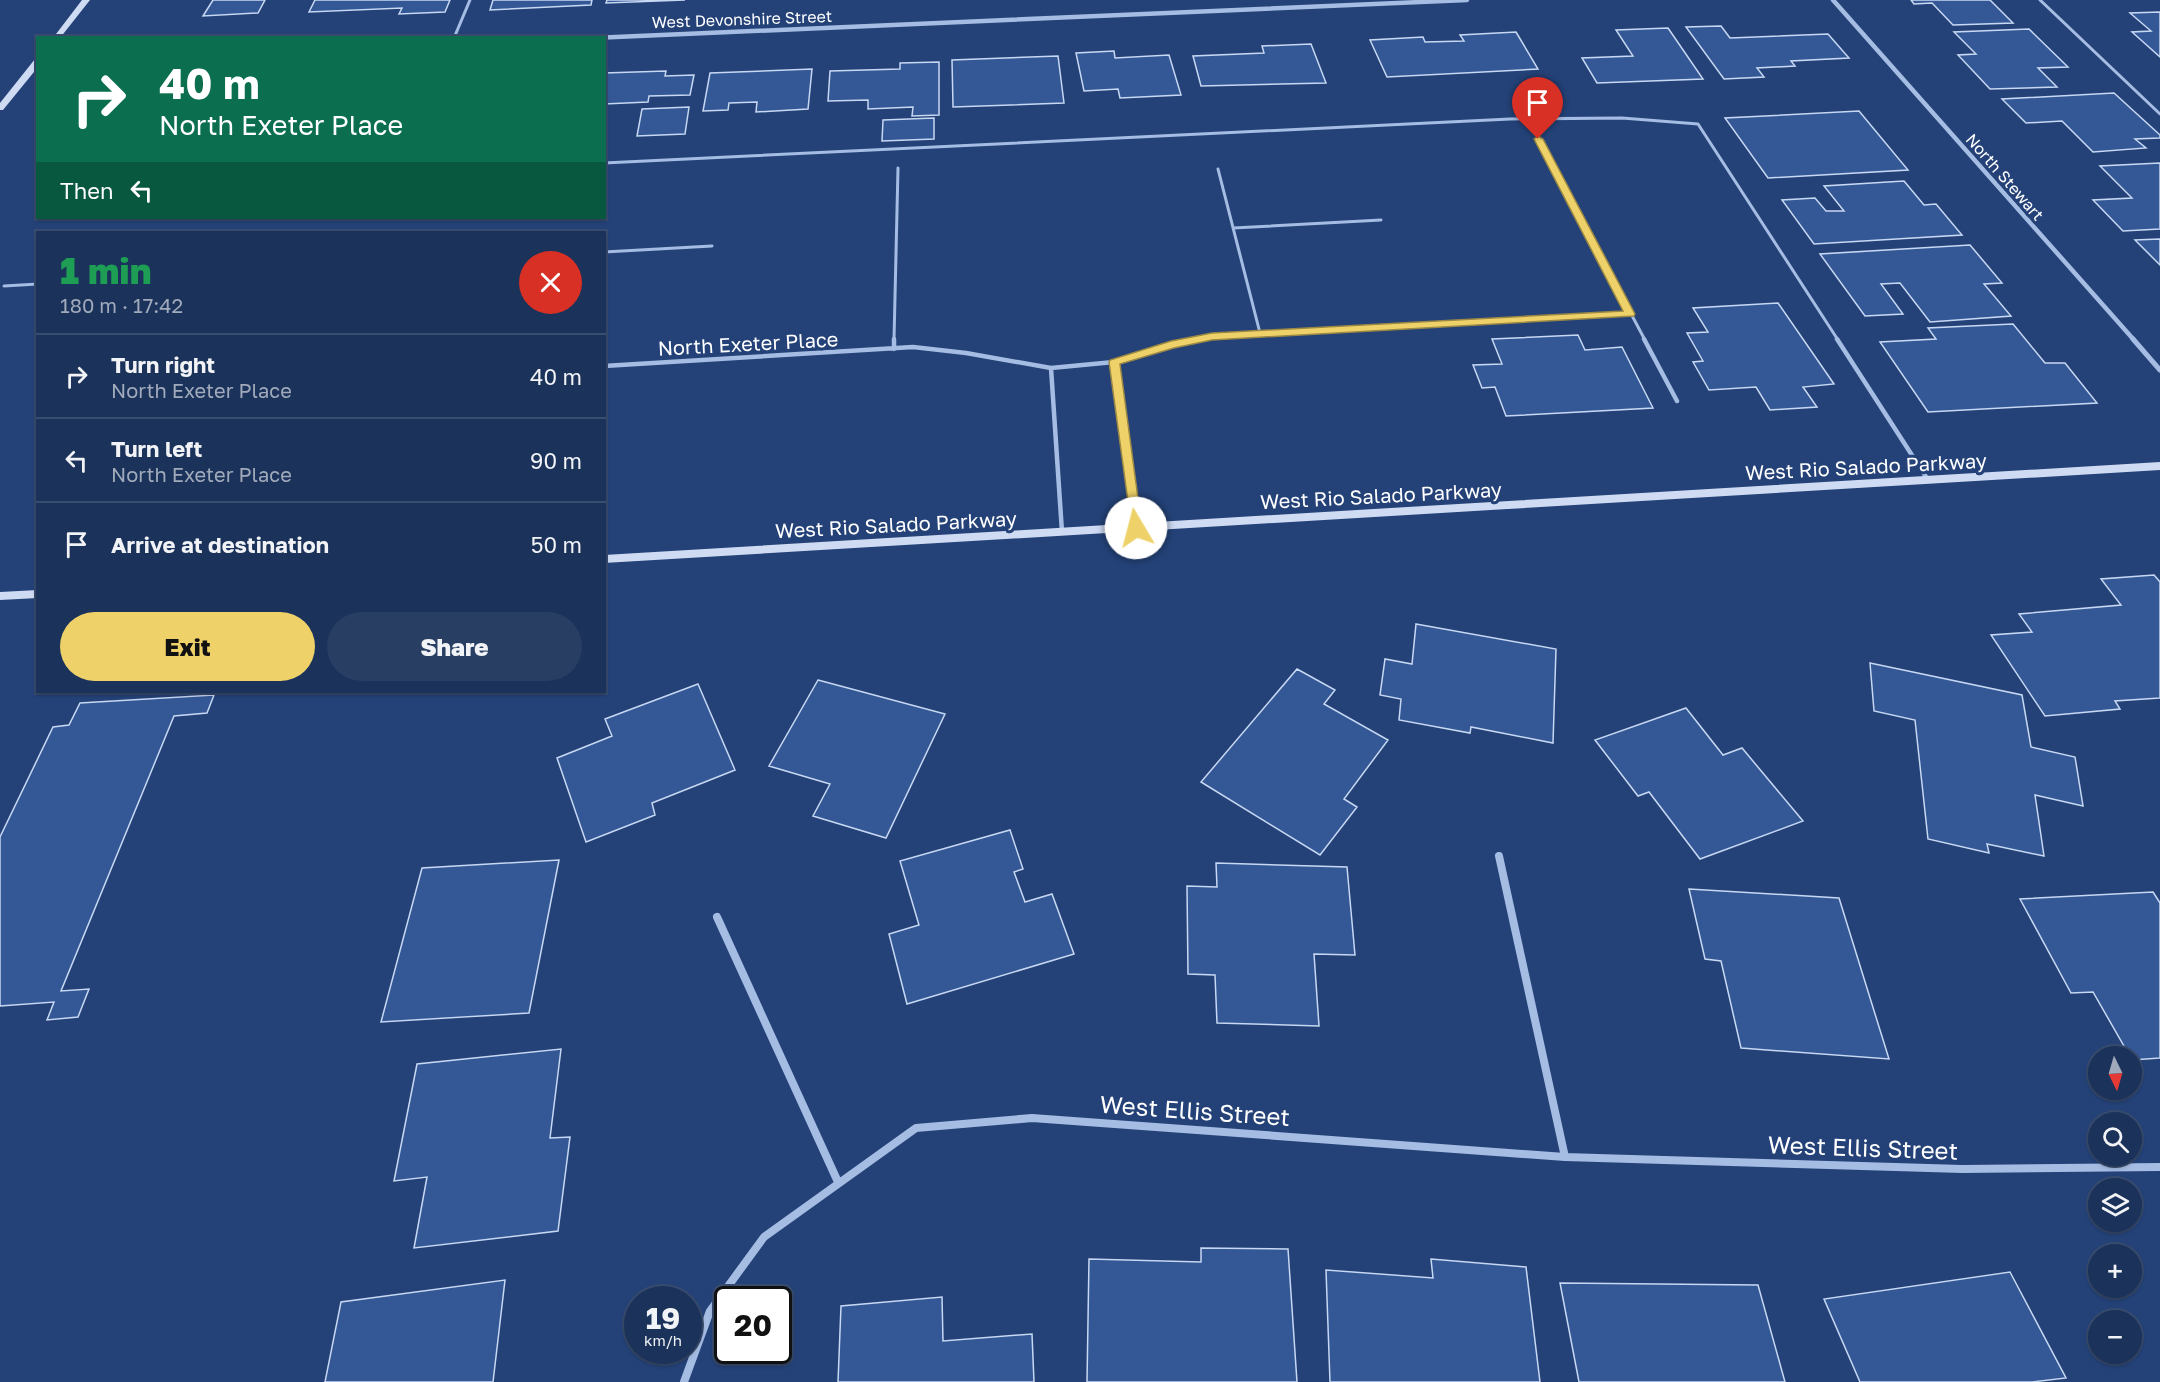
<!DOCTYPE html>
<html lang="en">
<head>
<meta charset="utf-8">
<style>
	:root { --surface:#1b325a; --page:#283e63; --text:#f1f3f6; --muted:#a0aabb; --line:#394d70; --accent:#eed269 }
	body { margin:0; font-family:"Golos Text",sans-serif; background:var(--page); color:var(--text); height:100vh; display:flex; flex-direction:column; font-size:22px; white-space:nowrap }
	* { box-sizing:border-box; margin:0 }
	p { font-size:20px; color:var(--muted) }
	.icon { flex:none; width:33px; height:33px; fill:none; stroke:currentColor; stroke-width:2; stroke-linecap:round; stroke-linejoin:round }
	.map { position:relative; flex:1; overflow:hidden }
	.sheet { position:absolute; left:36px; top:231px; width:570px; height:462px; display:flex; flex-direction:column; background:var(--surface); border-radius:0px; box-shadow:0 2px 4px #0004,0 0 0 2px var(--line) }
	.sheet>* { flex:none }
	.top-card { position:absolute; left:36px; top:36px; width:570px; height:183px; border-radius:0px; box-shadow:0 2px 4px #0004,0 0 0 2px var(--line); background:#0b6e4f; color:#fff; overflow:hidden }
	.needle { width:39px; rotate:175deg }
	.fabs { position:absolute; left:2088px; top:1046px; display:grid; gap:12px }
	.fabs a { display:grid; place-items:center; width:54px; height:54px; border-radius:50%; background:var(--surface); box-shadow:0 2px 4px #0004,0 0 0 2px var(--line); font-size:30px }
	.speed { position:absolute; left:624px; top:1286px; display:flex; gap:12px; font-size:30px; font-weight:700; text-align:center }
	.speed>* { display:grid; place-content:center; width:78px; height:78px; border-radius:50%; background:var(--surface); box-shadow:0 2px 4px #0004,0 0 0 2px var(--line); line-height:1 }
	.speed small { font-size:15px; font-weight:400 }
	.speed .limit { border:3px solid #111; border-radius:9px; background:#fff; color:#111 }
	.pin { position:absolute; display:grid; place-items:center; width:51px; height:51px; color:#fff; margin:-62px -26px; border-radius:50% 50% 50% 0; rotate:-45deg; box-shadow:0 0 6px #0007 }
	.pin .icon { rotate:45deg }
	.me { position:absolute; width:66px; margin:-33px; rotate:352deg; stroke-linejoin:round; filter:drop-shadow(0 0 4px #0008) }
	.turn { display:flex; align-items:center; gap:21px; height:126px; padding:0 24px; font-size:27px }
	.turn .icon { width:78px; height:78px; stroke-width:2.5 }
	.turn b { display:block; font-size:42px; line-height:51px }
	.then { display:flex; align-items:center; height:57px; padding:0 24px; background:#0003; gap:12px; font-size:22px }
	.round { display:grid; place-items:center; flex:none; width:63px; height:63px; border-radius:32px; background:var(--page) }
	.overview { display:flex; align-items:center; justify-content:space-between; height:102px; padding:0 24px }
	h1 { font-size:36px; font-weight:800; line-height:45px; color:#1e9e55 }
	.cta { display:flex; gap:12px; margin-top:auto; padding:12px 24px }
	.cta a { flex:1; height:69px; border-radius:36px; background:var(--accent); color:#111; font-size:24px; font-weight:800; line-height:69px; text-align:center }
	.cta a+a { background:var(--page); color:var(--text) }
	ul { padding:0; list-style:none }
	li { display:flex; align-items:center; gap:18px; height:84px; padding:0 24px; border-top:2px solid var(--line) }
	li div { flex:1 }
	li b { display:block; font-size:22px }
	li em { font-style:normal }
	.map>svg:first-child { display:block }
</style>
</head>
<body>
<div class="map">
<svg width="2160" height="1382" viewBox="0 0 2160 1382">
	<rect width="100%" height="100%" fill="#244278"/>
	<path fill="#345795" stroke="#c7d8f3" stroke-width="1.5" d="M213,0H265L258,13L203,16Z
		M315,0H450L445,12L399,14L402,8L309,12Z
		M493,0H592L591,5L490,10Z
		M607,0H685L606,3Z
		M1911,0H1990L2013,23L1953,25L1932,3L1914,4Z
		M2160,12V57L2132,32L2151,31L2130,13Z
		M1721,26L1730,38L1828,34L1849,58L1791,61L1795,66L1757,68L1764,77L1724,79L1686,27Z
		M1668,28L1703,79L1597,83L1582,58L1633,56L1616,30Z
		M2029,29L2068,67L2038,68L2057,87L1990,89L1958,55L1976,54L1954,32Z
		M1516,32L1538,69L1387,77L1370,40L1423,37L1425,42L1464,41L1460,35Z
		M1311,44L1326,83L1201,86L1193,56L1264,53L1262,46Z
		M1114,51L1115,58L1169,55L1181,95L1120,98L1118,89L1084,91L1076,53Z
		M1058,56L1064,103L953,107L952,60Z
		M939,62V115L912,116L913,107L868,109V100L828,101L830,71L900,69V63Z
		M812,69L808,109L756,112L757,102L729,103L728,110L703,111L710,73Z
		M666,71L665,76L694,75L690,95L649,96L648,102L604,104V73Z
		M2114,93L2160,135V138L2135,139L2146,148L2093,152L2062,121L2026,123L2002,99Z
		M689,107L685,134L637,136L642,109Z
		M1859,111L1908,170L1768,178L1725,118Z
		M934,118V139L882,141L883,120Z
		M2160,163V229L2123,231L2093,200L2132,198L2100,166Z
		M1904,181L1924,205L1936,204L1962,235L1814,244L1782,200L1815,198L1826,211H1844L1824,186Z
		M2160,239V265L2135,240Z
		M1970,245L2002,283L1984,284L2011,316L1930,322L1900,283L1881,284L1903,314L1865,316L1820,254Z
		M1778,303L1834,384L1803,387L1817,407L1770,410L1756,387L1709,390L1693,362L1703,361L1687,333L1708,332L1693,308Z
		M2013,324L2045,363H2065L2097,403L1928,412L1880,342L1936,339L1928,328Z
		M1578,335L1585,350L1622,347L1653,408L1506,416L1495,387L1482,388L1473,365L1502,364L1492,339Z
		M2154,575L2160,582V698L2115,701L2120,709L2045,716L1991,635L2032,632L2019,614L2121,605L2101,579Z
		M1416,624L1556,649L1553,743L1471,727L1470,733L1399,720L1401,699L1380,695L1385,659L1412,664Z
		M1870,663L2022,695L2031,747L2075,757L2083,806L2035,795L2044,856L1987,844L1989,853L1928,839L1915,720L1874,711Z
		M1297,669L1335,690L1324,704L1388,740L1344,799L1357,807L1320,855L1201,782Z
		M818,680L945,714L886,838L813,816L830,784L769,766Z
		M698,684L735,770L652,803L655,815L586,842L557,758L612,736L605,719Z
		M214,695L207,713L174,716L61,991L89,989L78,1017L47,1020L54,1002L0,1006V837L53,727L69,725L80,703Z
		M1686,708L1723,755L1742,748L1803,821L1700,859L1649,792L1638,796L1595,740Z
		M1010,830L1023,869L1014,872L1025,902L1052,894L1074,954L907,1004L889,934L919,925L900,861Z
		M559,860L529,1013L381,1022L422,868Z
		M1216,863L1347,867L1355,955L1314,954L1319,1026L1217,1023L1215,975L1188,974L1187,886L1217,887Z
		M1689,889L1839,898L1889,1059L1741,1048L1721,961L1705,959Z
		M2153,892L2160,903V1058L2132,1060L2093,992L2071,993L2020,899Z
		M561,1049L550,1138L570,1137L558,1231L414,1248L427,1177L394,1181L417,1064Z
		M1201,1248L1288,1249L1297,1382H1087L1089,1259L1201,1262Z
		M1431,1259L1526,1267L1540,1382H1330L1326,1270L1433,1278Z
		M2010,1272L2066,1378L2032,1382H1860L1824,1299Z
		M505,1280L493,1382H325L341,1302Z
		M1560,1283L1758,1285L1785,1382H1579Z
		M942,1297L943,1341L1032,1334L1034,1382H838L841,1306Z"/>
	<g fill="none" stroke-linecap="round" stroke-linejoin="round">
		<path stroke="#a5bce3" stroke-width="3" d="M2040,0L2160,114
			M454,38L470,0
			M1538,139L1645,340
			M604,163L1510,119L1622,118L1698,124L1838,340
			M1218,169L1260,333
			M1233,228L1381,220
			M604,252L712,246
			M4,286L38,284
			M894,340L898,168
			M1192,340L1212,336L1630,314"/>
		<path stroke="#a5bce3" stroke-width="4.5" d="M1644,339L1677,401
			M1837,339L1928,480
			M894,349V339
			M1114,362L1136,528
			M604,366L913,347L966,353L1051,368L1114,362L1199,339
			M1051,368L1062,532"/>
		<path stroke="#a5bce3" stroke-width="4.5" d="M1833,0L2134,340
			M593,38L1467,0"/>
		<path stroke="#a5bce3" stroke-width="5" d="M2133,339L2160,370"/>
		<path stroke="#a5bce3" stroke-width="8" d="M1499,856L1565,1157
			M717,917L838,1182
			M684,1382L710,1311L764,1237L916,1128L1032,1118L1565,1157L1962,1169L2160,1167"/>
		<path fill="#cedbf3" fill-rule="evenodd" d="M82,0H90L60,38H53Z
			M35,59H38V67L3,110H0V103Z
			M2160,462V470L604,563V555Z
			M38,590V598L0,600V592Z"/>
	</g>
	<path fill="#eed269" stroke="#9b8844" stroke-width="1.5" d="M1538,136L1543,139L1635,314L1634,316L1212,340L1174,348L1120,364L1142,528L1136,532L1132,531L1109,362L1110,360L1171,341L1212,333L1623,311L1534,139Z"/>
	<g text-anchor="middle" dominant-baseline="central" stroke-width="6" stroke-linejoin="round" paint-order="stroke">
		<g font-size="16" fill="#fff" stroke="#244278">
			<text transform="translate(742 19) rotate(-2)">West Devonshire Street</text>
			<text transform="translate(2005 177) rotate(49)">North Stewart</text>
		</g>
		<g font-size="20" fill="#fff" stroke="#244278">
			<text transform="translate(748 343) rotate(-3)">North Exeter Place</text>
			<text transform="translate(1866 466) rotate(-3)">West Rio Salado Parkway</text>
			<text transform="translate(1381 495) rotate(-3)">West Rio Salado Parkway</text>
			<text transform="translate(896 524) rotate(-3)">West Rio Salado Parkway</text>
		</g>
		<g font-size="24" fill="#fff" stroke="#244278">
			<text transform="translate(1195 1110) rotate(4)">West Ellis Street</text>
			<text transform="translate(1863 1147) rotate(2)">West Ellis Street</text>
		</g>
	</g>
</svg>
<div class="fabs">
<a><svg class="needle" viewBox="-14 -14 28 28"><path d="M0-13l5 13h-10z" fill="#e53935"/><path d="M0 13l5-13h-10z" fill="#a0aabb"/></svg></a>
<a><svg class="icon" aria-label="search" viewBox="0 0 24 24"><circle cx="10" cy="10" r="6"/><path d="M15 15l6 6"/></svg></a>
<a><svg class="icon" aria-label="layers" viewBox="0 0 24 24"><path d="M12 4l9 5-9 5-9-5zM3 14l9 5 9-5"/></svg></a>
<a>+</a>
<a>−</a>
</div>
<div class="speed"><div>19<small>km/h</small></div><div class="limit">20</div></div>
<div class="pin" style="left:1538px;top:139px;background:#d93025"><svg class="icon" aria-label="arrive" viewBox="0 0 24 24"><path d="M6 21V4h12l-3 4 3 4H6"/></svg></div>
<svg class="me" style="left:1136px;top:528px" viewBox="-20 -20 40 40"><circle r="19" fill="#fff"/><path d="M0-13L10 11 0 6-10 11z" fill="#eed269"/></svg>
<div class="top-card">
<div class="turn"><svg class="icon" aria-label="right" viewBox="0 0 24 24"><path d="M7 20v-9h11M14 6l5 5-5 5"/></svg><div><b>40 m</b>North Exeter Place</div></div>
<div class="then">Then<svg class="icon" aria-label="left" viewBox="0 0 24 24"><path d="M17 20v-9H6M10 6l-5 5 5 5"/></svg></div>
</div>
<section class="sheet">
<div class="overview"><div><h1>1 min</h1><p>180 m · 17:42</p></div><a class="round" style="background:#d93025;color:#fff"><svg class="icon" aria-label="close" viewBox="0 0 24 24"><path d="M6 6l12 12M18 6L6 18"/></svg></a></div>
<ul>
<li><svg class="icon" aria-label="right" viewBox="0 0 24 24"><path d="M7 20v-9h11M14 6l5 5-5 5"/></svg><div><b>Turn right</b><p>North Exeter Place</p></div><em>40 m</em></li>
<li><svg class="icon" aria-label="left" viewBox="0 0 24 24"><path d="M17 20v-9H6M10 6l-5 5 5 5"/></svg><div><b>Turn left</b><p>North Exeter Place</p></div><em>90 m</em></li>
<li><svg class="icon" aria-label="arrive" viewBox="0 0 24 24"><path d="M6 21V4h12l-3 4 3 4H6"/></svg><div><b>Arrive at destination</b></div><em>50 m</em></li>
</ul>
<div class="cta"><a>Exit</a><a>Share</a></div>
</section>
</div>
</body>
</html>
